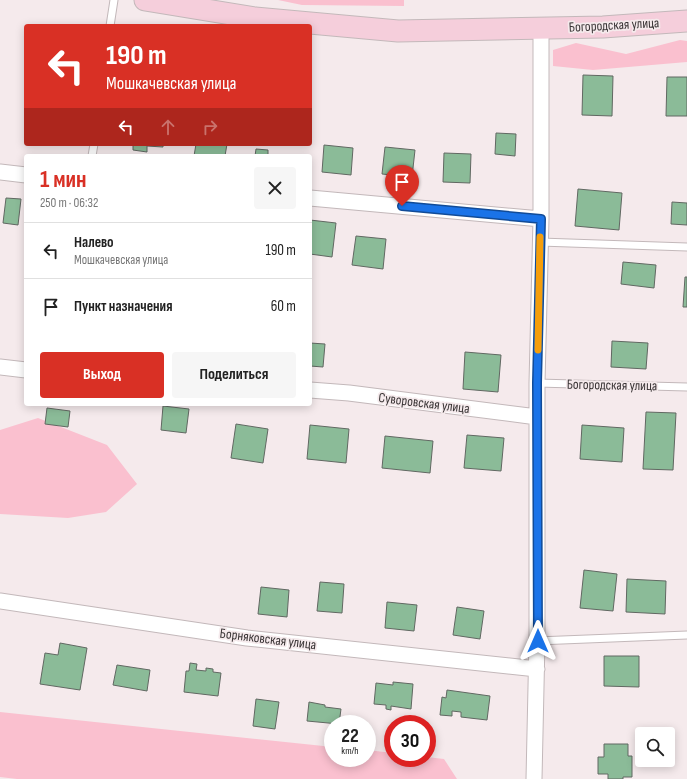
<!DOCTYPE html>
<html lang="ru">
<head>
<meta charset="utf-8">
<style>
	:root { --surface:#fff; --page:#f6f6f6; --text:#222; --muted:#767676; --line:#e0e0e0; --accent:#d93025 }
	body { margin:0; font-family:"Sofia Sans Condensed",sans-serif; background:var(--page); color:var(--text); height:100vh; display:flex; flex-direction:column; font-size:15px; white-space:nowrap }
	* { box-sizing:border-box; margin:0 }
	p { font-size:13px; color:var(--muted) }
	.icon { flex:none; width:22px; height:22px; fill:none; stroke:currentColor; stroke-width:2; stroke-linecap:round; stroke-linejoin:round }
	.map { position:relative; flex:1; overflow:hidden }
	.details { position:absolute; left:24px; top:154px; width:288px; height:252px; display:flex; flex-direction:column; background:var(--surface); border-radius:4px; box-shadow:0 2px 10px #0003 }
	.details>* { flex:none }
	.banner { position:absolute; left:24px; top:24px; width:288px; height:122px; border-radius:4px; box-shadow:0 2px 10px #0003; background:#d93025; color:#fff; overflow:hidden }
	.tools { position:absolute; left:635px; top:727px; display:grid; gap:8px }
	.tools a { display:grid; place-items:center; width:40px; height:40px; border-radius:4px; background:var(--surface); box-shadow:0 2px 10px #0003; font-size:20px }
	.speed { position:absolute; left:324px; top:715px; display:flex; gap:8px; font-size:20px; font-weight:700; text-align:center }
	.speed>* { display:grid; place-content:center; width:52px; height:52px; border-radius:50%; background:var(--surface); box-shadow:0 2px 10px #0003; line-height:1 }
	.speed small { font-size:10px; font-weight:400 }
	.speed .limit { border:6px solid #d22; background:#fff; color:#111 }
	.pin { position:absolute; display:grid; place-items:center; width:34px; height:34px; color:#fff; margin:-41px -17px; border-radius:50% 50% 50% 0; rotate:-45deg; box-shadow:0 0 4px #0007 }
	.pin .icon { rotate:45deg }
	.me { position:absolute; width:44px; margin:-22px; rotate:0deg; stroke-linejoin:round; filter:drop-shadow(0 0 3px #0008) }
	.turn { display:flex; align-items:center; gap:14px; height:84px; padding:0 16px; font-size:18px }
	.turn .icon { width:52px; height:52px; stroke-width:2.5 }
	.turn b { display:block; font-size:28px; line-height:34px }
	.lanes { display:flex; align-items:center; height:38px; padding:0 16px; background:#0003; justify-content:center; gap:20px; direction:ltr }
	.lanes .off { opacity:.35 }
	.round { display:grid; place-items:center; flex:none; width:42px; height:42px; border-radius:4px; background:var(--page) }
	.overview { display:flex; align-items:center; justify-content:space-between; height:68px; padding:0 16px }
	h1 { font-size:24px; font-weight:700; line-height:30px; color:var(--accent) }
	.cta { display:flex; gap:8px; margin-top:auto; padding:8px 16px }
	.cta a { flex:1; height:46px; border-radius:4px; background:var(--accent); color:#fff; font-size:16px; font-weight:700; line-height:46px; text-align:center }
	.cta a+a { background:var(--page); color:var(--text) }
	ul { padding:0; list-style:none }
	li { display:flex; align-items:center; gap:12px; height:56px; padding:0 16px; border-top:1px solid var(--line) }
	li div { flex:1 }
	li b { display:block; font-size:15px }
	li em { font-style:normal }
	.map>svg:first-child { display:block }
</style>
</head>
<body>
<div class="map">
<svg width="687" height="779" viewBox="0 0 687 779">
	<rect width="100%" height="100%" fill="#f5eaec"/>
	<path fill="#fac0cf" d="M278,0H404V6L302,5Z
		M680,40L687,41V62L593,70L553,66V50L576,43L626,54Z
		M38,418L107,445L137,484L106,512L68,518L0,514V430Z
		M0,712L333,747V758H367V750L393,753V758H427V757L444,759L457,779H17L0,777Z"/>
	<path fill="#8bbb98" stroke="#616862" d="M583,75L613,76L612,116L582,115Z
		M667,77H687V116H666Z
		M496,133L516,134L515,156L495,154Z
		M122,144H163V147L147,146V152L133,150V145Z
		M196,144H227L225,156H194Z
		M324,145L353,148L351,175L322,172Z
		M385,147L415,150L412,177L382,174Z
		M256,149L268,150V156H255Z
		M444,153L471,154L470,183L443,182Z
		M578,189L622,193L619,230L575,226Z
		M6,198L21,199L18,225L3,223Z
		M672,202L687,203V225L671,224Z
		M310,220L336,223L332,257L310,254Z
		M356,236L386,239L383,269L352,265Z
		M623,262L656,265L654,288L621,284Z
		M685,277H687V307H683Z
		M612,341L648,343L646,369L611,367Z
		M310,343L325,344L323,367L310,366Z
		M465,352L501,355L498,392L463,389Z
		M163,406L189,409L186,433L161,430Z
		M47,408L70,411L68,427L45,424Z
		M646,412L676,413L673,470L643,469Z
		M236,424L268,429L263,463L231,458Z
		M310,425L349,429L346,463L307,459Z
		M582,425L624,428L622,462L580,459Z
		M467,435L504,438L501,471L464,468Z
		M385,436L433,441L430,473L382,468Z
		M584,570L617,574L613,611L580,608Z
		M627,579L666,581L665,614L626,612Z
		M320,582L344,584L342,613L317,611Z
		M261,587L289,590L287,617L258,614Z
		M387,602L417,605L414,631L385,628Z
		M457,607L484,611L480,639L453,635Z
		M60,643L87,648L80,690L40,684L45,653L58,655Z
		M604,656H639V687L604,686Z
		M190,663L197,664L196,670L206,671V668L213,669V672L221,673L218,696L184,692L186,671H189Z
		M117,665L150,670L147,691L113,685Z
		M393,682L413,684L411,709L391,706V710L386,709V705L374,704L376,683L393,685Z
		M447,690L490,696L487,720L461,717V712L452,711V716L440,715L442,697L446,698Z
		M256,699L279,702L275,729L253,726Z
		M309,702L325,705V707L341,709L339,724L307,721Z
		M604,744H628V756H632V777H623V779H608V774H598V757H604Z"/>
	<g fill="none" stroke-linecap="round" stroke-linejoin="round">
		<g stroke="#c3b8ba" stroke-width="9">
			<path id="lane" d="M110,26L114,0
				M92,156L94,144
				M540,242L687,247
				M537,383L687,387
				M537,641L687,635"/>
		</g>
		<g stroke="#c3b8ba" stroke-width="17">
			<path id="street" d="M0,172L26,175
				M310,198L541,219
				M0,367L26,370
				M310,390L349,393L537,417
				M0,601L247,638L537,669
				M534,779L537,641V383L541,219V28"/>
		</g>
		<g stroke="#c3b8ba" stroke-width="23">
			<path id="secondary" d="M145,0L255,18L398,31L603,27L687,21"/>
		</g>
		<use href="#lane" stroke="#fff" stroke-width="7"/>
		<use href="#street" stroke="#fff" stroke-width="15"/>
		<use href="#secondary" stroke="#f5cedb" stroke-width="21"/>
	</g>
	<g fill="none" stroke-linecap="round" stroke-linejoin="round">
		<g stroke="#114b97" stroke-width="10">
			<path id="route" d="M402,206L541,219L537,383L538,641"/>
		</g>
		<use href="#route" stroke="#1a73e8" stroke-width="7"/>
		<path stroke="#f59e0b" stroke-width="7" d="M538,350L540,237"/>
	</g>
	<g text-anchor="middle" dominant-baseline="central" stroke-width="3.5" stroke-linejoin="round" paint-order="stroke">
		<g font-size="14" fill="#393435" stroke="#f5eaec">
			<text transform="translate(614 25) rotate(-3)">Богородская улица</text>
			<text transform="translate(612 385) rotate(1)">Богородская улица</text>
			<text transform="translate(424 403) rotate(7)">Суворовская улица</text>
			<text transform="translate(268 639) rotate(7)">Борняковская улица</text>
		</g>
	</g>
</svg>
<div class="tools">
<a><svg class="icon" aria-label="search" viewBox="0 0 24 24"><circle cx="10" cy="10" r="6"/><path d="M15 15l6 6"/></svg></a>
</div>
<div class="speed"><div>22<small>km/h</small></div><div class="limit">30</div></div>
<div class="pin" style="left:402px;top:206px;background:#d93025"><svg class="icon" aria-label="arrive" viewBox="0 0 24 24"><path d="M6 21V4h12l-3 4 3 4H6"/></svg></div>
<svg class="me" style="left:538px;top:641px" viewBox="-20 -20 40 40"><path d="M0-17L14 15 0 8-14 15z" fill="#1a73e8" stroke="#fff" stroke-width="4"/></svg>
<div class="banner">
<div class="turn"><svg class="icon" aria-label="left" viewBox="0 0 24 24"><path d="M17 20v-9H6M10 6l-5 5 5 5"/></svg><div><b>190 m</b>Мошкачевская улица</div></div>
<div class="lanes"><svg class="icon" aria-label="left" viewBox="0 0 24 24"><path d="M17 20v-9H6M10 6l-5 5 5 5"/></svg><svg class="icon off" aria-label="ahead" viewBox="0 0 24 24"><path d="M12 20V5M6 11l6-6 6 6"/></svg><svg class="icon off" aria-label="right" viewBox="0 0 24 24"><path d="M7 20v-9h11M14 6l5 5-5 5"/></svg></div>
</div>
<section class="details">
<div class="overview"><div><h1>1 мин</h1><p>250 m · 06:32</p></div><a class="round"><svg class="icon" aria-label="close" viewBox="0 0 24 24"><path d="M6 6l12 12M18 6L6 18"/></svg></a></div>
<ul>
<li><svg class="icon" aria-label="left" viewBox="0 0 24 24"><path d="M17 20v-9H6M10 6l-5 5 5 5"/></svg><div><b>Налево</b><p>Мошкачевская улица</p></div><em>190 m</em></li>
<li><svg class="icon" aria-label="arrive" viewBox="0 0 24 24"><path d="M6 21V4h12l-3 4 3 4H6"/></svg><div><b>Пункт назначения</b></div><em>60 m</em></li>
</ul>
<div class="cta"><a>Выход</a><a>Поделиться</a></div>
</section>
</div>
</body>
</html>
